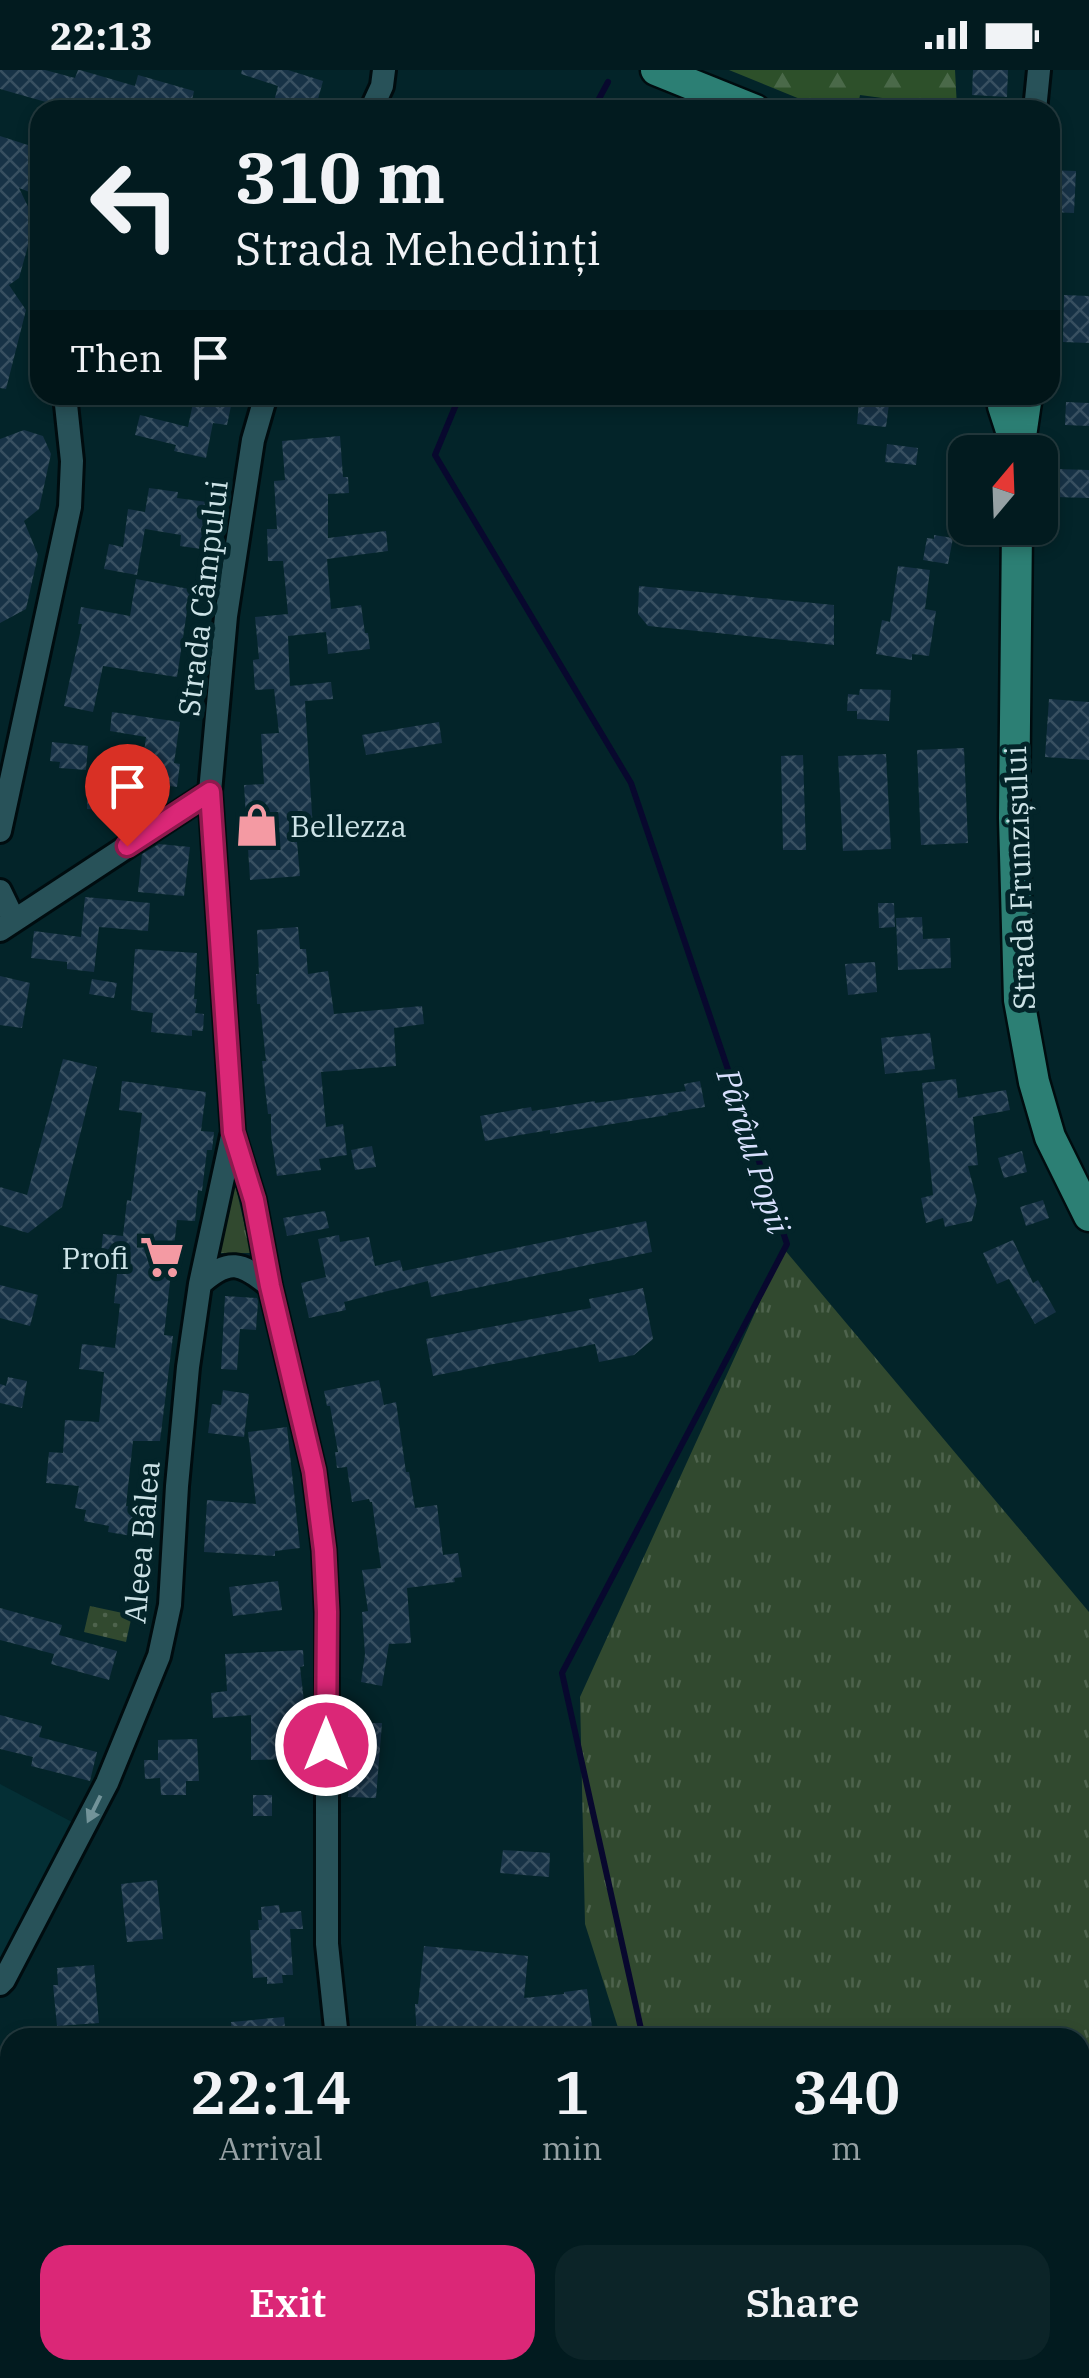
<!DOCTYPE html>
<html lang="en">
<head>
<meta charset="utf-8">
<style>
	:root { --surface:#021b1f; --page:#0c2428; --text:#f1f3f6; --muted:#96a1a4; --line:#23393d; --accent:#db2777 }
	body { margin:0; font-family:"IBM Plex Serif",serif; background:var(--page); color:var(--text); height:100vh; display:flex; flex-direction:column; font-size:38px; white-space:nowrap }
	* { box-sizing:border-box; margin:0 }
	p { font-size:32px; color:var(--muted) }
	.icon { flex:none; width:55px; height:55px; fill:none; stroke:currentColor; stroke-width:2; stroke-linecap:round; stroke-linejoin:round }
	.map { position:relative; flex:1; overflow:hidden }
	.sheet { position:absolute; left:0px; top:1958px; width:1090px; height:352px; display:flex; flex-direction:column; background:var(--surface); border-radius:30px 30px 0 0; box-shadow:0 5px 15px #0003,0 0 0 2px var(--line) }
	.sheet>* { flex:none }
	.guide { position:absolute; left:30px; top:30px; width:1030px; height:305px; border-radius:30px; box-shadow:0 5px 15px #0003,0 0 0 2px var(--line); background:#021b1f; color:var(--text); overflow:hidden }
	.needle { width:65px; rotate:19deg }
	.controls { position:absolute; left:948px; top:365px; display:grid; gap:20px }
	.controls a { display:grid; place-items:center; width:110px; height:110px; border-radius:20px; background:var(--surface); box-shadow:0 5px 15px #0003,0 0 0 2px var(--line); font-size:50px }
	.pin { position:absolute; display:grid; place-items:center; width:85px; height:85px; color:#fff; margin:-102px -42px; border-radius:50% 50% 50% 0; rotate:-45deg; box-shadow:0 0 10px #0007 }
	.pin .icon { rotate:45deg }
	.me { position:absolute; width:110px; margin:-55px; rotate:0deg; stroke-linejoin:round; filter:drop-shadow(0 0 8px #0008) }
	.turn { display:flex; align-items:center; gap:35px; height:210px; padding:0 40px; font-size:45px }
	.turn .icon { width:130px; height:130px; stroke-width:2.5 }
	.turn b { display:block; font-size:70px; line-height:85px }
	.then { display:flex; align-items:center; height:95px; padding:0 40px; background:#0003; gap:20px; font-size:38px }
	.eta { display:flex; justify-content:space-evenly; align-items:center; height:170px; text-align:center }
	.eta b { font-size:60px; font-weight:600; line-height:70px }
	.cta { display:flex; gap:20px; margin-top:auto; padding:20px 40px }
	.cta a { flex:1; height:115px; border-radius:30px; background:var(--accent); color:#fff; font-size:40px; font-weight:600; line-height:115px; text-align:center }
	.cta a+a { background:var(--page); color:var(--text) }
	.status { display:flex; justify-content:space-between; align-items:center; height:70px; padding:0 50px; background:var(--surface); direction:ltr }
	.status svg { height:28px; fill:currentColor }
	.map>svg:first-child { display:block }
</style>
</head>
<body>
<div class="status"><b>22:13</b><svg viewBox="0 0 49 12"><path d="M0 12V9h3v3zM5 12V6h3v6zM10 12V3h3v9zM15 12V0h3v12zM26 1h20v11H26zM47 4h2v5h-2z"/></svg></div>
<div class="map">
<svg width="1089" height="2308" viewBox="0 0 1089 2308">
	<defs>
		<pattern id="grass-tufts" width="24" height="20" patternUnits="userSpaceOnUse" patternTransform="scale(2.5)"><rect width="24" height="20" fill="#31492f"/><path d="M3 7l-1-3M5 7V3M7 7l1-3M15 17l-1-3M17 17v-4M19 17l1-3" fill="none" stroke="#4e634d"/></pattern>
		<pattern id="forest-firs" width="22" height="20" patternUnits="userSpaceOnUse" patternTransform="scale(2.5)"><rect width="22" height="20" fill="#2d502a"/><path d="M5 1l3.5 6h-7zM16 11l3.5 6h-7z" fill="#4a6949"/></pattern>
		<pattern id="park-dots" width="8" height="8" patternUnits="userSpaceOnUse" patternTransform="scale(2.5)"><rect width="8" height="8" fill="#31492f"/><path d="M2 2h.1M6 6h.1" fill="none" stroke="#4e634d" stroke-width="1.8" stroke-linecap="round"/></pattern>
		<pattern id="building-cross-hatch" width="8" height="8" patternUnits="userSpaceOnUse" patternTransform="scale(2.5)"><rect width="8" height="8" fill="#173246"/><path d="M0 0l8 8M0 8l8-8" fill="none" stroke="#385061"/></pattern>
	</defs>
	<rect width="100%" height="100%" fill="#032429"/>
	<path fill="#042f35" d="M0,1714L72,1752L5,1903L0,1908Z"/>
	<path fill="url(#grass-tufts)" d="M233,1105L251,1183H220Z
		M784,1179L1089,1542V2308H730L727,2300H1080V1968L621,1967L585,1854L580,1627Z"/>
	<path fill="url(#forest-firs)" d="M729,0H955L957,38L860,25L857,40H827Z"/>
	<path fill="url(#park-dots)" d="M90,1536L132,1545L126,1572L84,1562Z"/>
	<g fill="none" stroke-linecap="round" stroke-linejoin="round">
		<path stroke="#08082e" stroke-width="6" d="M593,40L608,12
			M460,325L435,385L631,713L787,1174L562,1603L643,1968
			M713,2300L714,2308"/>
	</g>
	<path fill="url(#building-cross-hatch)" d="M0,0H45L75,8L78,0H80L135,16L138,5L194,21L190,40H148L129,35L128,40H107L69,30L67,38L0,19Z
		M242,0H288L323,11L315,40H272L278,16L241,4Z
		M973,0H1008L1007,27L972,25Z
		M0,66L40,79V126L19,118L35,151L19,208L9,215L26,240L6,319L0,318Z
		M1050,100L1076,101L1074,143L1050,142Z
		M1064,225L1089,226V273L1063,272Z
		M194,328L231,336L227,355L213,353L206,388L174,381L176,375L135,365L140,345L188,357Z
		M859,331L889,334L886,357L857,354Z
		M1066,332L1089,333V356L1065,355Z
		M24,360L43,366L51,384L39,439L24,451L38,485L26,539L0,553V369Z
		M340,366L343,407H348L349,423L328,424V468L386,461L388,481L327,489L331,539L361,535L365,563H368L370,579L328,584L326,562L288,566L290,616L331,612L333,629L305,631L313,760L296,761L300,806L250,810L244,715L264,714L261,664L279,663L274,619L255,620L253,590L259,589L255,547L288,544L283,491H268L267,459H277L274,411L285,410L282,371Z
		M887,374L918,378L916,395L885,392Z
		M1057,399L1089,400V428L1056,427Z
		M149,418L178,422L177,428L207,432L201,479L180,476L181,465L145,459L137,505L104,499L109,474L123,477L128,439L145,442Z
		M934,465L953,468L948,494L923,490L927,468L934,469Z
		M898,496L930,500L925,539L936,541L929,586L912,584V590L876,584L882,550L890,552Z
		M136,509L200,521L196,542L187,541L177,607L103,596L93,642L64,636L82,554H78L81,537L130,546Z
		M639,516L834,535V575L648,556L638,544Z
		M860,619L891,620L889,651L857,649V641H847L848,624L859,625Z
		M1049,629L1089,632V690L1045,687Z
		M112,642L180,652L174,693L180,694L177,717L140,712L146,667L110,661Z
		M439,652L442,673L366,685L362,665Z
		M52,672L88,676L86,700L59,698L60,692L50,691Z
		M964,678L968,773L921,775L917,680Z
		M886,684L891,779L843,781L838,686Z
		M803,685L806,780H783L781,686Z
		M88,719L146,723L145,743L87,739Z
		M159,774L190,777L184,826L138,822L142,784Z
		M85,827L150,833L148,861L99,857L94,902L67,899V892L31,888L34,861L81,867Z
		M878,833H894L895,857L879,858Z
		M922,847L923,869L950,868L951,898L898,900L896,848Z
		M298,857L300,879H306L308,904L328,901L334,944L422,936L424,954L394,958L396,996L321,1002L326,1057L343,1054L347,1085L319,1089L321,1100L277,1106L271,1066V1044H268L262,991H266L260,934H257L256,904H259L257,860Z
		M135,879L197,883L194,929H197L195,943L204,944L203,961L192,960V966L151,962L153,943L131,940Z
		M875,892L877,922L848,925L845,894Z
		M0,906L30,913L22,958L0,955Z
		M92,909L117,913L114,928L89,924Z
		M930,963L935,999L885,1004L881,968Z
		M63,989L97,997L62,1137L28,1163L0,1155V1117L27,1125Z
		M956,1009L958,1028L1006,1020L1010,1040L973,1047L978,1095L968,1096L977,1131L972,1151L945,1157L943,1148L926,1153L921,1128L933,1125L922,1013Z
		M122,1011L206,1022L201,1061L214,1062L212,1080H207L202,1121L198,1120L195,1151L177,1150L164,1265L173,1266L160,1371H133L126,1436L143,1439L138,1467L108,1462L109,1456L84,1451L86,1440L75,1438L79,1416L46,1413L49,1382L63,1383L65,1350L99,1352L104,1302L79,1299L82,1274L115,1278L120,1234L114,1233L118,1195L100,1193L103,1164L123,1166L127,1130L131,1131L142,1043L119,1040Z
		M700,1011L705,1037L668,1043V1045L550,1064V1060L485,1071L480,1046L531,1037L532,1041L595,1031V1033L686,1021L684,1014Z
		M372,1076L376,1097L355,1100L351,1080Z
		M1022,1081L1027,1102L1004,1108L998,1088Z
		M1043,1130L1049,1148L1026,1156L1020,1137Z
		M325,1141L329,1158L287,1166L283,1148Z
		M646,1151L652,1182L431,1227L428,1211L344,1232L346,1240L309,1248L301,1213L326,1207L318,1169L339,1165L340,1172L369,1167L375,1196L400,1190L403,1201Z
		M1013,1170L1033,1213L1038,1210L1056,1242L1035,1254L1009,1209L997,1214L983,1183Z
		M0,1215L38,1225L30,1256L0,1248Z
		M643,1218L653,1269L634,1285L599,1292L595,1274L433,1306L426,1269L591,1238L589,1229Z
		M225,1226L257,1228L258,1231L256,1260L240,1259L237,1300L221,1299Z
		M8,1307L27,1311L22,1338L0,1333V1314L6,1316Z
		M379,1310L384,1335L396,1332L406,1402H409L415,1438L437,1435L443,1485L458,1483L462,1507L454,1508L455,1512L407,1518L411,1573L389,1574L382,1616L361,1612L365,1584L362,1542L368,1541L362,1500L381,1498L372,1432H370L369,1429L352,1432L347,1397L337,1398L335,1382H338L330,1336H327L324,1321Z
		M223,1320L249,1324L244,1367L208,1363L212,1334L221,1335Z
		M287,1357L300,1478L275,1481V1486L204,1482L207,1430L256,1434L248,1362Z
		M278,1511L282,1540L233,1546L229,1517Z
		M0,1538L62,1555L59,1565L117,1581L109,1610L51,1594L54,1584L0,1570Z
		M303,1580L304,1596L300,1597L305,1640L295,1641L296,1689L251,1690V1645L213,1648L211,1623L227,1621L225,1584Z
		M0,1645L42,1656L39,1667L97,1682L90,1711L31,1696L33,1687L0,1679Z
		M351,1653H382L376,1728L348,1727L350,1702L356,1703V1670H350Z
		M197,1669L199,1711H186V1725H161L160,1708L145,1709L144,1690H158V1670Z
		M253,1725H272V1746H253Z
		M503,1780L550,1783L549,1807L500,1803Z
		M157,1810L163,1869L127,1872L121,1814Z
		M279,1835L280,1843L301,1841L303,1859H290L293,1905H282L283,1913L267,1914V1907L253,1908L250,1860H259L258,1850H262L261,1837Z
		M424,1876L528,1886L524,1928L564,1924V1922L587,1919L592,1957L582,1958L583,1968H417L415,1934H418Z
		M94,1895L99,1953L57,1956L53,1915H58L57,1898Z
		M284,1947L286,1968H232L231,1952Z"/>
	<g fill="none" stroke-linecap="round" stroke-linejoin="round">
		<g stroke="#000c0f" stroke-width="28">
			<path id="minor" d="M371,40L382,16L384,0
				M1035,40L1039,0
				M266,325L253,370L226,546L210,722L233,1063L254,1130L270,1216L314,1401L324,1480L327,1543V1874L337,1968
				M0,761L70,437L72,391L65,325
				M0,821L14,850
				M0,860L210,722
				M200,1214C229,1188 241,1192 270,1216
				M0,1914L4,1910L107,1713L159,1586L170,1535L177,1416L188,1297L200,1214L232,1066
				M371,2300L372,2308"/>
		</g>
		<g stroke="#000c0f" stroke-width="35">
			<path id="major" d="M656,0L755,40
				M1002,325L1003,336L1018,382
				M1019,380L1027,325
				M1017,458L1014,748L1019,930L1034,1012L1050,1067L1089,1146"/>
		</g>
		<use href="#minor" stroke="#285259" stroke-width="22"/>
		<use href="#major" stroke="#2c7f74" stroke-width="30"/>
	</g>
	<defs><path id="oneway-solid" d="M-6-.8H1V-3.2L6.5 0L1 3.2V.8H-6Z" transform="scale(2.5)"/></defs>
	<use fill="#729399" href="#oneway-solid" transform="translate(94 1739) rotate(116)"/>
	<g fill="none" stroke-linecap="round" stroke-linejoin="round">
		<g stroke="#8e194d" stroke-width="25">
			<path id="route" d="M127,776L210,722L233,1062L254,1130L270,1216L314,1401L324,1480L327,1542L326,1675"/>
		</g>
		<use href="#route" stroke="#db2777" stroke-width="18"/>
	</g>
	<defs>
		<g id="shop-bare" transform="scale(3.45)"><path d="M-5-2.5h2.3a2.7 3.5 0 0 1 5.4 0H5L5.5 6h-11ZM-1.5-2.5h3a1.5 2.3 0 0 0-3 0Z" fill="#f49aa3" stroke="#032429" stroke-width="2.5" paint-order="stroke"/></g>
		<g id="supermarket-bare" transform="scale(3.45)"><path d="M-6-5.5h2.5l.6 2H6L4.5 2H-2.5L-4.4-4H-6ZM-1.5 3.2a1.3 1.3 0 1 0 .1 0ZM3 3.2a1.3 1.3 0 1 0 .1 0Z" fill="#f49aa3" stroke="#032429" stroke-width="2.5" paint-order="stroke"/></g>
	</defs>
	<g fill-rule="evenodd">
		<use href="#shop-bare" x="257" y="755"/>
		<use href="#supermarket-bare" x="162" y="1187"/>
	</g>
	<g text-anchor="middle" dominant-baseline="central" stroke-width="10" stroke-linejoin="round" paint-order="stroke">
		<g font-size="30" fill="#cde3e7" stroke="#032429">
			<text transform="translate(202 528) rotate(-83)">Strada Câmpului</text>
			<text transform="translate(1019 808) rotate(-92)">Strada Frunzișului</text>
			<text transform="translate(141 1472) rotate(-85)">Aleea Bâlea</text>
		</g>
		<g font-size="30" fill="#cde3e7" stroke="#032429" text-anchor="start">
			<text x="290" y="755">Bellezza</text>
			<text x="129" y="1187" text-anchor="end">Profi</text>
		</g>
		<g font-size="32" font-style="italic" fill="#d7dffc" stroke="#032429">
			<text transform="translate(754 1081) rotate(72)">Pârâul Popii</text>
		</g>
	</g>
</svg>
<div class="controls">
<a><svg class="needle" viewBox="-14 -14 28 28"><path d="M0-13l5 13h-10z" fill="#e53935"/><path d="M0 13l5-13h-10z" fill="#96a1a4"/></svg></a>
</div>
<div class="pin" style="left:127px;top:776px;background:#d93025"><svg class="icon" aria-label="arrive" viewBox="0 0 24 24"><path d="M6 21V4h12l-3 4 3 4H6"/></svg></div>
<svg class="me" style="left:326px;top:1675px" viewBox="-20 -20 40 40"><circle r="17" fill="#db2777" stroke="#fff" stroke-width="3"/><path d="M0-11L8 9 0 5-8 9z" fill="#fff"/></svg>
<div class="guide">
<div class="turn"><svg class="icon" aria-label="left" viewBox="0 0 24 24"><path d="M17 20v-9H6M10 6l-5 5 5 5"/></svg><div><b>310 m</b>Strada Mehedinți</div></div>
<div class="then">Then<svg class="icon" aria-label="arrive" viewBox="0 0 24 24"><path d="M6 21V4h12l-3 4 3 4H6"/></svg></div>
</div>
<section class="sheet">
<div class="eta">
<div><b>22:14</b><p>Arrival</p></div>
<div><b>1</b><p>min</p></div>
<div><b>340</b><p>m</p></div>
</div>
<div class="cta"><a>Exit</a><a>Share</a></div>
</section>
</div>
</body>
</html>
